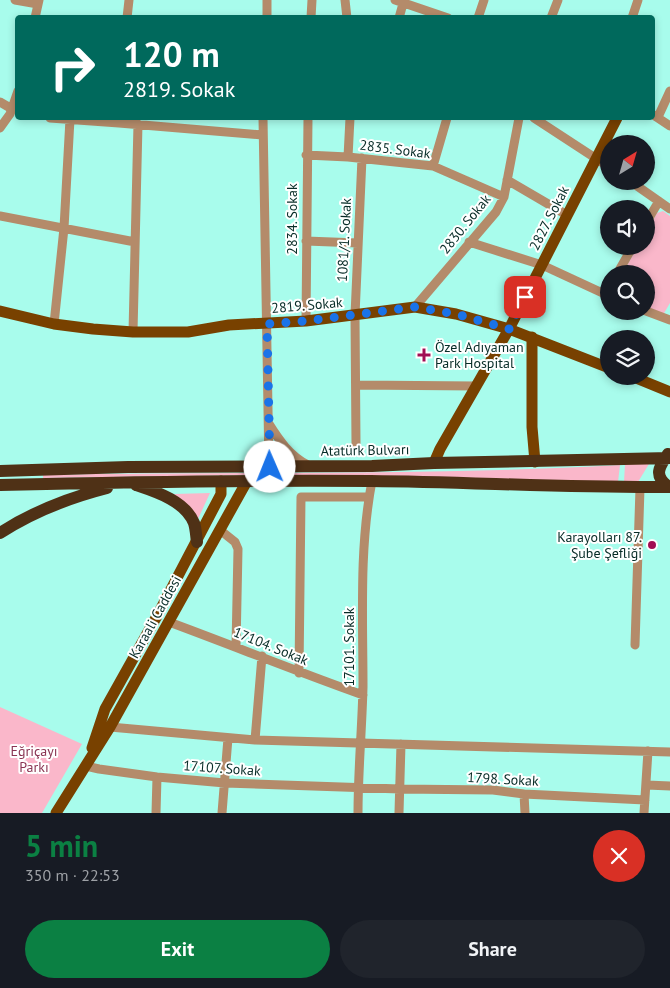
<!DOCTYPE html>
<html lang="en">
<head>
<meta charset="utf-8">
<style>
	:root { --surface:#171b24; --page:#20242c; --text:#f1f3f6; --muted:#9ea1a6; --accent:#0b8043 }
	body { margin:0; font-family:"PT Sans",sans-serif; background:var(--page); color:var(--text); height:100vh; display:flex; flex-direction:column; font-size:19px; white-space:nowrap }
	* { box-sizing:border-box; margin:0 }
	p { font-size:16px; color:var(--muted) }
	.icon { flex:none; width:28px; height:28px; fill:none; stroke:currentColor; stroke-width:2; stroke-linecap:round; stroke-linejoin:round }
	.map { position:relative; height:813px; overflow:hidden }
	.side { display:flex; flex-direction:column; background:var(--surface); flex:1 }
	.side>* { flex:none }
	.banner { position:absolute; left:15px; top:15px; width:640px; height:105px; border-radius:5px; box-shadow:0 2px 8px #0003; background:#00695c; color:#fff; overflow:hidden }
	.needle { width:32px; rotate:37deg }
	.fabs { position:absolute; left:600px; top:135px; display:grid; gap:10px }
	.fabs a { display:grid; place-items:center; width:55px; height:55px; border-radius:50%; background:var(--surface); box-shadow:0 2px 8px #0003; font-size:25px }
	.pin { position:absolute; display:grid; place-items:center; width:42px; height:42px; color:#fff; margin:-21px; border-radius:10px; box-shadow:0 2px 8px #0006 }
	.me { position:absolute; width:55px; margin:-28px; rotate:359deg; stroke-linejoin:round; filter:drop-shadow(0 0 4px #0008) }
	.turn { display:flex; align-items:center; gap:18px; height:105px; padding:0 25px; font-size:22px }
	.turn .icon { width:65px; height:65px; stroke-width:2.5 }
	.turn b { display:block; font-size:35px; line-height:42px }
	.round { display:grid; place-items:center; flex:none; width:52px; height:52px; border-radius:26px; background:var(--page) }
	.headline { display:flex; align-items:center; justify-content:space-between; height:85px; padding:0 25px }
	h1 { font-size:30px; font-weight:700; line-height:38px; color:var(--accent) }
	.primary-button { display:flex; gap:10px; margin-top:auto; padding:10px 25px }
	.primary-button a { flex:1; height:58px; border-radius:30px; background:var(--accent); color:#fff; font-size:20px; font-weight:700; line-height:58px; text-align:center }
	.primary-button a+a { background:var(--page); color:var(--text) }
	.map>svg:first-child { display:block }
</style>
</head>
<body>
<div class="map">
<svg width="670" height="813" viewBox="0 0 670 813">
	<rect width="100%" height="100%" fill="#a8fcec"/>
	<path fill="#fab7ca" d="M663,211L670,216V303L663,315L646,307V274H622L638,246H646V232L657,213Z
		M625,464H649L638,482H624Z
		M620,465L618,482L263,475L43,478V475C235,471 428,476 620,465Z
		M210,493L198,519L174,494Z
		M0,707L82,744L42,813H0Z"/>
	<g fill="none" stroke-linecap="round" stroke-linejoin="round">
		<path stroke="#b48b6a" stroke-width="9" d="M15,0L38,4
			M345,0L347,18
			M395,0L448,18
			M35,18L39,0
			M127,18L129,0
			M267,18V0
			M311,18L312,0
			M399,18L404,0
			M478,18L484,0
			M551,18L558,0
			M632,18L638,0
			M0,102L12,109
			M652,114L670,126
			M658,117L670,91
			M50,118L119,123
			M120,118L119,123L262,135
			M263,118L269,467
			M534,118L609,167
			M0,128L10,114L18,91
			M306,155L348,157L433,166L504,197
			M348,157L350,118
			M433,166L447,118
			M507,180L567,215
			M630,181L670,209
			M0,216L135,242
			M646,223L659,201
			M306,241L358,243
			M469,242L542,265L609,296
			M617,274L633,246
			M415,307L496,212L504,197L519,118
			M646,311L670,320
			M306,321L308,118
			M54,324L64,228L70,119
			M133,332L138,124
			M356,385L476,386
			M269,424C279,440 290,456 308,465
			M356,444L355,315L362,158
			M220,530L235,542L238,549L236,647
			M169,622C234,646 298,672 363,695
			M635,645L640,488
			M299,673L301,497H369
			M110,727L255,740L670,752
			M255,740L262,656
			M86,766L99,769L157,777L225,783L400,789L493,790L524,794L645,800
			M647,785L670,786
			M524,794L525,813
			M156,813L157,777
			M222,813L228,738
			M358,813C358,771 362,729 363,687C363,619 359,548 372,481
			M399,813L401,744
			M644,813L648,751"/>
		<path stroke="#784100" stroke-width="11" d="M0,311L54,324L93,329L133,332H188L229,325L306,321L415,307L456,314L509,329L609,368
			M532,337V427L535,462
			M631,376L670,392
			M434,463L440,449L509,329L617,118
			M92,748L105,709L157,616L221,494V481
			M56,813L110,727L247,481"/>
		<path stroke="#4f3116" stroke-width="12" d="M668,454C659,467 653,476 669,487
			M0,471L128,467L372,466L434,463L670,458
			M0,485C124,482 247,480 371,481C471,482 570,488 670,487
			M136,485C157,492 185,501 194,523C196,529 196,536 197,542
			M0,533C34,511 68,498 107,488"/>
	</g>
	<g fill="none" stroke-linecap="round" stroke-linejoin="round">
		<path stroke="#1a73e8" stroke-width="9" stroke-dasharray="0 16.2" d="M270,467L267,324L306,321L415,307L456,314L509,329L525,297"/>
	</g>
	<g fill="#a10e54" stroke="#fff" stroke-width="2">
		<path d="M421.5 347.5h5v5h5v5h-5v5h-5v-5h-5v-5h5z"/>
		<circle cx="652" cy="545" r="5"/>
	</g>
	<g text-anchor="middle" dominant-baseline="central" stroke-width="4" stroke-linejoin="round" paint-order="stroke">
		<g font-size="14" fill="#072c27" stroke="#fff">
			<text transform="translate(395 149) rotate(7)">2835. Sokak</text>
			<text transform="translate(549 218) rotate(-63)">2827. Sokak</text>
			<text transform="translate(292 219) rotate(-90)">2834. Sokak</text>
			<text transform="translate(465 224) rotate(-51)">2830. Sokak</text>
			<text transform="translate(344 240) rotate(-87)">1081/1. Sokak</text>
			<text transform="translate(307 305) rotate(-5)">2819. Sokak</text>
			<text transform="translate(365 450) rotate(-1)">Atatürk Bulvarı</text>
			<text transform="translate(155 617) rotate(-61)">Karaali Caddesi</text>
			<text transform="translate(271 646) rotate(22)">17104. Sokak</text>
			<text transform="translate(349 647) rotate(-90)">17101. Sokak</text>
			<text transform="translate(222 768) rotate(4)">17107. Sokak</text>
			<text transform="translate(503 779) rotate(3)">1798. Sokak</text>
		</g>
		<g font-size="14" fill="#072c27" stroke="#fff" text-anchor="start">
			<text x="435" y="347">Özel Adıyaman<tspan x="435" dy="16">Park Hospital</tspan></text>
			<text x="642" y="537" text-anchor="end">Karayolları 87.<tspan x="642" dy="16">Şube Şefliği</tspan></text>
		</g>
		<g font-size="14" fill="#8a3553" stroke="#fff">
			<text x="34" y="751">Eğriçayı<tspan x="34" dy="16">Parkı</tspan></text>
		</g>
	</g>
</svg>
<div class="fabs">
<a><svg class="needle" viewBox="-14 -14 28 28"><path d="M0-13l5 13h-10z" fill="#e53935"/><path d="M0 13l5-13h-10z" fill="#9ea1a6"/></svg></a>
<a><svg class="icon" aria-label="sound" viewBox="0 0 24 24"><path d="M4 9h4l5-4v14l-5-4H4zM17 9q2 3 0 6"/></svg></a>
<a><svg class="icon" aria-label="search" viewBox="0 0 24 24"><circle cx="10" cy="10" r="6"/><path d="M15 15l6 6"/></svg></a>
<a><svg class="icon" aria-label="layers" viewBox="0 0 24 24"><path d="M12 4l9 5-9 5-9-5zM3 14l9 5 9-5"/></svg></a>
</div>
<div class="pin" style="left:525px;top:297px;background:#d93025"><svg class="icon" aria-label="arrive" viewBox="0 0 24 24"><path d="M6 21V4h12l-3 4 3 4H6"/></svg></div>
<svg class="me" style="left:270px;top:467px" viewBox="-20 -20 40 40"><circle r="19" fill="#fff"/><path d="M0-13L10 11 0 6-10 11z" fill="#1a73e8"/></svg>
<div class="banner">
<div class="turn"><svg class="icon" aria-label="right" viewBox="0 0 24 24"><path d="M7 20v-9h11M14 6l5 5-5 5"/></svg><div><b>120 m</b>2819. Sokak</div></div>
</div>
</div>
<section class="side">
<div class="headline"><div><h1>5 min</h1><p>350 m · 22:53</p></div><a class="round" style="background:#d93025;color:#fff"><svg class="icon" aria-label="close" viewBox="0 0 24 24"><path d="M6 6l12 12M18 6L6 18"/></svg></a></div>
<div class="primary-button"><a>Exit</a><a>Share</a></div>
</section>
</body>
</html>
